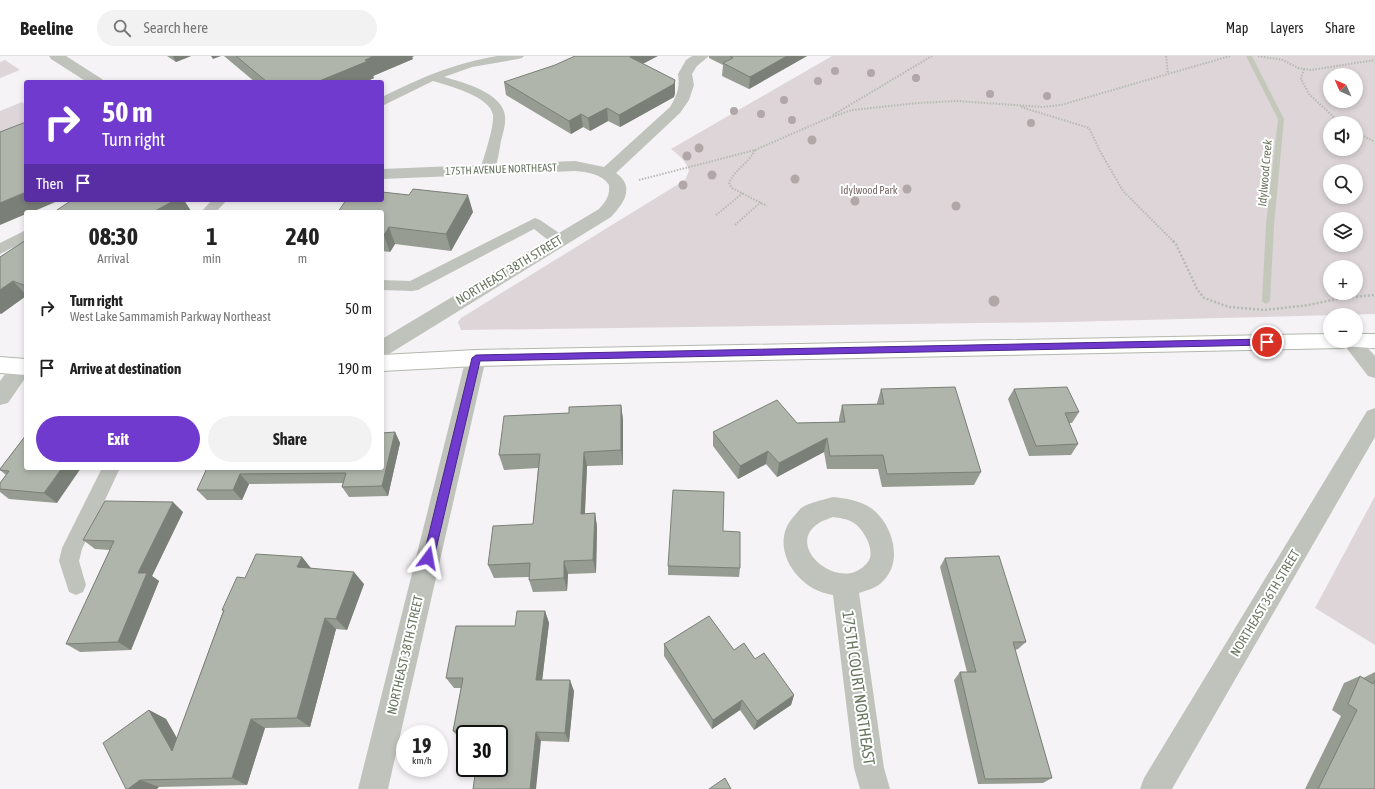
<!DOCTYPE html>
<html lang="en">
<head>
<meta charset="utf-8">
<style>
	:root { --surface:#fff; --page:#f2f2f2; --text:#222; --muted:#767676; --line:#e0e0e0; --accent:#703acf }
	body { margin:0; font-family:"Asap Condensed",sans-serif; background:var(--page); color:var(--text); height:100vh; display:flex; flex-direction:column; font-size:15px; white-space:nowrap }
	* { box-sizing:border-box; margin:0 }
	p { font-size:13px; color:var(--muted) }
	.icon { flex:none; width:22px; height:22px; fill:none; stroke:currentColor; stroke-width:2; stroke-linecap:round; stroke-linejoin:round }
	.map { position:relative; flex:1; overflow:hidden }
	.side { position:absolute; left:24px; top:154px; width:360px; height:260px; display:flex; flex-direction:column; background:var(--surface); border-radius:4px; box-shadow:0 2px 6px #0003 }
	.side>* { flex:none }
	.guide { position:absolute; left:24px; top:24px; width:360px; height:122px; border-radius:4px; box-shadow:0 2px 6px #0003; background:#703acf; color:#fff; overflow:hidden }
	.needle { width:26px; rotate:315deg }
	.controls { position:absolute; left:1323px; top:12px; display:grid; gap:8px }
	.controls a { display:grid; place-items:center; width:40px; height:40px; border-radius:50%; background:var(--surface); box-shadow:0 2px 6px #0003; font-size:20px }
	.speed { position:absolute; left:396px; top:669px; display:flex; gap:8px; font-size:20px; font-weight:700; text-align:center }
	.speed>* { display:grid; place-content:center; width:52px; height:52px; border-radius:50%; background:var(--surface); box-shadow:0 2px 6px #0003; line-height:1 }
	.speed small { font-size:10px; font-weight:400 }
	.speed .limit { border:2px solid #111; border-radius:6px; background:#fff; color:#111 }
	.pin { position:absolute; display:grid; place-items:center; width:34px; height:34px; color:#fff; margin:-17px; border:2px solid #fff; border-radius:50%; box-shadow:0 1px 4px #0007 }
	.me { position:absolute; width:44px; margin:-22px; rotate:13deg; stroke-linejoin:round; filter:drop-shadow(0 0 3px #0008) }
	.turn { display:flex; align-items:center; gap:14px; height:84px; padding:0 12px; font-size:18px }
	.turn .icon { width:52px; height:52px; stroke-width:2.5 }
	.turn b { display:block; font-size:28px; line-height:34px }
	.then { display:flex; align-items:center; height:38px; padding:0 12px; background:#0003; gap:8px; font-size:15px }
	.eta { display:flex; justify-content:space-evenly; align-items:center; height:68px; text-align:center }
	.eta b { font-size:24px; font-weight:700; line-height:28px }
	.primary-button { display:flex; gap:8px; margin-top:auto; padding:8px 12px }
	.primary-button a { flex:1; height:46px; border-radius:24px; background:var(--accent); color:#fff; font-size:16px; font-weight:700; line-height:46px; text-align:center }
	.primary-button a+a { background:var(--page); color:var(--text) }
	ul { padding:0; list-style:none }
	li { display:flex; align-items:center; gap:12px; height:60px; padding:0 12px }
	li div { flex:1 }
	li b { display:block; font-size:15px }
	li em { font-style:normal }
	header { display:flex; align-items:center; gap:24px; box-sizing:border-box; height:56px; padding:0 20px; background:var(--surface); border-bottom:1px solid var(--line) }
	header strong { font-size:19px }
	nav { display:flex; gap:22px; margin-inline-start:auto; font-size:14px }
	.search { width:280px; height:36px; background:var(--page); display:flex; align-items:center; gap:10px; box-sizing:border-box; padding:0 14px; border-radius:22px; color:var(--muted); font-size:15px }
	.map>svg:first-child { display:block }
</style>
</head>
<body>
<header>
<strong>Beeline</strong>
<div class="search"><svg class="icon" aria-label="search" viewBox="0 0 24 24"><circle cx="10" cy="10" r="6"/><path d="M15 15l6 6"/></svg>Search here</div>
<nav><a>Map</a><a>Layers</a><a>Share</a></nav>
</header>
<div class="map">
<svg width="1375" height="733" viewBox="0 0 1375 733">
	<rect width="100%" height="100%" fill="#f6f3f6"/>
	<path fill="#ddd5d7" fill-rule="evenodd" d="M832,0H1375V258L1064,266L461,274L458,266L461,262L685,124L689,115C686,105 680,100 671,93ZM1330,19H1356V45H1330ZM1330,67H1356V93H1330ZM1330,115H1356V141H1330ZM1330,163H1356V189H1330ZM1330,211H1356V237H1330Z
		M5,4L20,14L0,22V6Z
		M22,46L26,49V75L0,83V55Z
		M1375,440V589L1315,552Z"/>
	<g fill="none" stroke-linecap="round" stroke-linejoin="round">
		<path fill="#c3c8bb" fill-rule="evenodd" d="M1246,0H1252L1284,63L1274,169L1270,245L1266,248L1262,245L1266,169L1278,63Z"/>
		<g stroke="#b2b8ae" stroke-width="2">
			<path id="secondary" d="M1330,278V285H1356V278H1375V292C1364,292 1352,289 1342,292L476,310L382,315V299L476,294Z
				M0,301L26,303V319L0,317Z"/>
		</g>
		<path stroke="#b7bab4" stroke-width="2" stroke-dasharray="1.5 1.5" stroke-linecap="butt" d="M1166,0L1168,18
			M1258,0L1283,4L1298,12L1311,14L1375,4
			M1304,13L1301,23L1309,38L1340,67
			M1021,51L1089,72L1100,95L1123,135L1174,186
			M833,59L932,0
			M1356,76L1375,86
			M755,94C749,107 735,113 729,127L732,132L767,150
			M639,124L755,94L826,63L852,54L918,47L957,45L1043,51L1061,49L1230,0
			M716,159L743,137
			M735,169L761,146"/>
		<path stroke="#b7bab4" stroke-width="2.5" stroke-dasharray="2 2" stroke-linecap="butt" d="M1173,185L1176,188L1197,233L1204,242L1229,251L1265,254L1309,249L1341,242L1375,239"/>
		<path fill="#bfc3bc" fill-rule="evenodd" d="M497,0H524L522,2L518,3L472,11L444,21C463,26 503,37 505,60C506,68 503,77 501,85C499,95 498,109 492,117H482L480,114C484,101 494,72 493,59C490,40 449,30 433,25L382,50V41C423,21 452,8 497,0Z
			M212,144H227L216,156H201Z
			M535,162L540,164L565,181L567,184L565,187C554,191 543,180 534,173L418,234L412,235L382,234V224L410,225Z
			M26,174V185L0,198V187Z
			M102,412H120L82,493L79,505L86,529L83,536L76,539L69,536L59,505L62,492Z"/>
		<path fill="#bfc3bc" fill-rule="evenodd" d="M49,0H66L102,23L104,26H87L51,3Z
			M692,0H709L697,10L692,18L694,29L689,44L680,57L616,117C636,131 623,148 611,161L389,298L382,301V283L599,153C606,145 610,140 609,129C602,118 587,116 575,115L382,123V113L575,105L604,111L670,51C677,40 680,31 678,18L686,4Z
			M1356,279L1375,300V322L1368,320L1341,285H1356Z
			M476,294L483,297L486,302L388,733H358L466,302L469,297Z
			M22,303L26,304V321L8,347L0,349V325L15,305Z
			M1375,352V381L1172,733H1140L1144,722L1367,355Z
			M833,441C845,442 861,445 871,452C892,467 904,505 883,525C877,532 868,534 859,537L884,712L890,733H860L854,712L833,539C797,535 766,489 795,459C797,457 799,454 801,452C810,446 823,444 833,441ZM833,461C840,462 848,463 854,467C864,474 877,496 867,507C841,539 782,490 819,467C823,464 829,463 833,461Z"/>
		<use href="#secondary" fill="#fff" fill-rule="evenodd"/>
	</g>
	<g fill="#b1a6a8">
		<circle cx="835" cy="15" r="4"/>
		<circle cx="871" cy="17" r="4"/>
		<circle cx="916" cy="22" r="4"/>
		<circle cx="818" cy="25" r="4"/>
		<circle cx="990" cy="38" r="4"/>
		<circle cx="1047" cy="40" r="4"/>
		<circle cx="784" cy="44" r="4"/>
		<circle cx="734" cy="55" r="4"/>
		<circle cx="761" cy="58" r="4"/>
		<circle cx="792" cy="64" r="4"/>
		<circle cx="1031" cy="67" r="4"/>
		<circle cx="812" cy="84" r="4.5"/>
		<circle cx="699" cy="92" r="4.5"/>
		<circle cx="687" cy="100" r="4.5"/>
		<circle cx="712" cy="119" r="4.5"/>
		<circle cx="795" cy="123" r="4.5"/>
		<circle cx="683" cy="129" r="4.5"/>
		<circle cx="907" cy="133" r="4.5"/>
		<circle cx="855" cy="145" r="4.5"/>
		<circle cx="956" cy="150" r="4.5"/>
		<circle cx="994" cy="245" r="5.5"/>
	</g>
	<path fill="#969c92" d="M167,0H191L176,6Z
		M224,0H414L412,1L413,3L373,20L374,22L365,26H255Z
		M709,0H807L749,33L722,20L723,9L709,2Z
		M643,8L675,37L674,41L620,71L608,65L590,75L583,71L571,78L506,39L504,26Z
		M382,156H473L451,195L395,188L390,196L382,195Z
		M26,184V240L1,258L0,257V201Z
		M881,333L981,416L974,429L882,431L878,413H827L824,396L777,421L766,408L738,423L713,390V376L797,367L839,366V363L842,349L877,348V347Z
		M1014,333L1079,356L1072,367H1069L1078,388L1071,399L1029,400L1008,343Z
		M621,349L623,364V409L587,410L585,458L595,457L597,471L596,517L568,518L567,535L533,536L529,524V521L494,522L488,509L533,468L538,412L504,414L499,399L569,357Z
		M395,376L400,387L388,440L349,441L342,431L343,427L249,428L242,444H207L197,434L207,412Z
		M26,379L57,447L9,443L0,436V427L6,419L0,414V413Z
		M183,456L152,520L159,525L131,594L80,596L66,588L110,494L95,493L83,484Z
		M723,475L740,512L739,521L668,519V510Z
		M302,501L311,512L364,528L347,574L336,573L310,671L265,672L247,729L159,731L126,733L149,654L166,663L177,682L223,555L222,554L245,522Z
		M945,502L1026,586L1018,593L1015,594L1052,722L1043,727L978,728L954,624L960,616H967L940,511Z
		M545,555L549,567L542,624L574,635L569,686L541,685L499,678H465V684H461L453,675L461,632H454L446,622Z
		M664,588L734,594L794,639L791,649L754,674L740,654L712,673L664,600Z
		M1375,616V733H1305L1341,660L1332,654L1344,627L1360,620L1363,622Z"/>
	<path fill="#7a7f77" d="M173,0H191L176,6Z
		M211,0H221L213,3Z
		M374,0H414L412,1L413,3L373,20L374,22L365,26H317Z
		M633,0H658L631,14L630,1Z
		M787,0H807L749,33L750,21Z
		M675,24V37L674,41L620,71L619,59Z
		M607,52L608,65L590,75L588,62Z
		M581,58L583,71L571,78L569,65Z
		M26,136V144H60L32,156H26V158L0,169V147Z
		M468,139L473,156L451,195L446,178Z
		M175,144H184L191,155L190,156H153Z
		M389,171L395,188L390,196L384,179Z
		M13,225L26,239V240L1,258L0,257V234Z
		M621,349L623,364V409L621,394Z
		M395,376L400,387L388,440L382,430Z
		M827,382L824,396L777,421L779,407Z
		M768,395L766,408L738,423L740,410Z
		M584,396L587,410L584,472L581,458Z
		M62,412H81L57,447L44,437Z
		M240,418L249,428L242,444L233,434Z
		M173,446L183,456L152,520L159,525L131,594L118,586L138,517Z
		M595,457L597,471L596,517L593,504Z
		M302,501L312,514L297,511Z
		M564,505L568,518L567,535L564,522Z
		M354,516L364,528L347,574L336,563Z
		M545,555L549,567L541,634L536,624Z
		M325,562L336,573L310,671L297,662Z
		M570,624L574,635L569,686L565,677Z
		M794,639L791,649L754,674L757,665Z
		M742,644L740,654L712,673L713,664Z
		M149,654L166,663L189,704L172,695Z
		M251,663L265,672L247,729L232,722Z
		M536,676L541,685L536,733H530Z
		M140,724L159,731L157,733H128Z"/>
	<path fill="#afb5aa" stroke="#7a7f77" d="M236,0H374L365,4L368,5L317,26H267Z
		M575,0H633L630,1L675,24L674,28L619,59L607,52L588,62L581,58L569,65L504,26L555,9Z
		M730,0H787L750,21L723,7L733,2Z
		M26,66V136L0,147V76Z
		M413,133L468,139L446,178L389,171L384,179H382V156H338L346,144H382V136L409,139Z
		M72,144H175L153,156H54Z
		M26,184V230L13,225L0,234V201Z
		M955,331L981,416L887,418L883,399L830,400L827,382L779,407L768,395L740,410L713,376L777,344L797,367L845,366L842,349L884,348L881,333Z
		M1067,331L1079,356L1065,357L1078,388L1036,390L1014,333Z
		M621,349V394L584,396L581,458L595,457L593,504L564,505V522L529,524L530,507L488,509L493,470L533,468L540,398L499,399L504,360L569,357V351Z
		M395,376L382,430L342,431L346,417L240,418L233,434H197L207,412H382V377Z
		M26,379V412H62L44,437L0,433V427L9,415L0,414V413Z
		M673,434L724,436L723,475L740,476V512L668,510Z
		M105,445L173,446L138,517H147L118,586L66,588L114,485L83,484Z
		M256,498L302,501L297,511L354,516L336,563L325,562L297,662L251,663L232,722L140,724L128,733H126L103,687L149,654L172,695L224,554H222L237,521L245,522Z
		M999,500L1026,586H1013L1052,722L985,723L960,616H976L945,502Z
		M517,555H545L536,624H570L565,677L536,676L530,733H473L476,712H499V678H482V676L453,675L463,622H446L456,570H515Z
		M709,560L734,594L744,587L755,603L764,597L794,639L757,665L742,644L713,664L664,588Z
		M1360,620L1373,628L1375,624V733H1318L1357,654L1348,648Z
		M725,722L731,733H709Z"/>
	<path fill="#703acf" stroke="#492687" d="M1267,283L1272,286L1267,289L480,305L434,502L432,505L428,507L425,505L423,502L472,302L476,299Z"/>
	<g text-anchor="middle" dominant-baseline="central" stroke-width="4" stroke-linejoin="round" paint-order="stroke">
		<g font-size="11" fill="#697660" stroke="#fff">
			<text transform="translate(501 113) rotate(-2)">175TH AVENUE NORTHEAST</text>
		</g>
		<g font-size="11" fill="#796768" stroke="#fff">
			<text x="869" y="134">Idylwood Park</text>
		</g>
		<g font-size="12" font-style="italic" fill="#6d765f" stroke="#fff">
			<text transform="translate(1265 117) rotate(-85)">Idylwood Creek</text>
		</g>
		<g font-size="13" fill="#697660" stroke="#fff">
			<text transform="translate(509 214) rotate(-31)">NORTHEAST 38TH STREET</text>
			<text transform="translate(1265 547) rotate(-59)">NORTHEAST 36TH STREET</text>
			<text transform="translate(405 599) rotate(-77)">NORTHEAST 38TH STREET</text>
		</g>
		<g font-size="16" fill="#697660" stroke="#fff">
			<text transform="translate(859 632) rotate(82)">175TH COURT NORTHEAST</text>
		</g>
	</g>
</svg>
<div class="controls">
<a><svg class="needle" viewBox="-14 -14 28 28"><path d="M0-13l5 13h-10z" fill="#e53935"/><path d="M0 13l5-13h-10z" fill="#767676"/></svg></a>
<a><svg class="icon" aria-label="sound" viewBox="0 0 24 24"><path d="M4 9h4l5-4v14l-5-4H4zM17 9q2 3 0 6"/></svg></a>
<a><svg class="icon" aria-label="search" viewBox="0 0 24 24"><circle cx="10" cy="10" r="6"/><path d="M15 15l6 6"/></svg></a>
<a><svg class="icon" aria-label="layers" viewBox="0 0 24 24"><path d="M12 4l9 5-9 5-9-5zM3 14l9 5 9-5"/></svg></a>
<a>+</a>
<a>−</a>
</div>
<div class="speed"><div>19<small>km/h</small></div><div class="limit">30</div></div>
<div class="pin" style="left:1267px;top:286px;background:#d93025"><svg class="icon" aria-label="arrive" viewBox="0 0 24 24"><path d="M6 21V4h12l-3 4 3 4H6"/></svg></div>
<svg class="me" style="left:428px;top:502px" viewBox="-20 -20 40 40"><path d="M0-17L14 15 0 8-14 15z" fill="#703acf" stroke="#fff" stroke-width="4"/></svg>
<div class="guide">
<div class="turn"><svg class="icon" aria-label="right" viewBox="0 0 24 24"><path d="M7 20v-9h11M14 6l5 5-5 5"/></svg><div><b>50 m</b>Turn right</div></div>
<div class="then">Then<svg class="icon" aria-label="arrive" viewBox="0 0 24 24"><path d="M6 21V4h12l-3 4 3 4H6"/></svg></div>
</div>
<section class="side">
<div class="eta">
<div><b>08:30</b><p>Arrival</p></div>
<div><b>1</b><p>min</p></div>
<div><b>240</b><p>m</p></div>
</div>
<ul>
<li><svg class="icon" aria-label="right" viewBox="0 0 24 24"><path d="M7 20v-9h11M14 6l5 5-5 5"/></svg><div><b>Turn right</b><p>West Lake Sammamish Parkway Northeast</p></div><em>50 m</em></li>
<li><svg class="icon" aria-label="arrive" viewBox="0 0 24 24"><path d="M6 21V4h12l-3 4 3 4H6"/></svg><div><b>Arrive at destination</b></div><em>190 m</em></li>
</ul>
<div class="primary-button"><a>Exit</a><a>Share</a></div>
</section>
</div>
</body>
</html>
